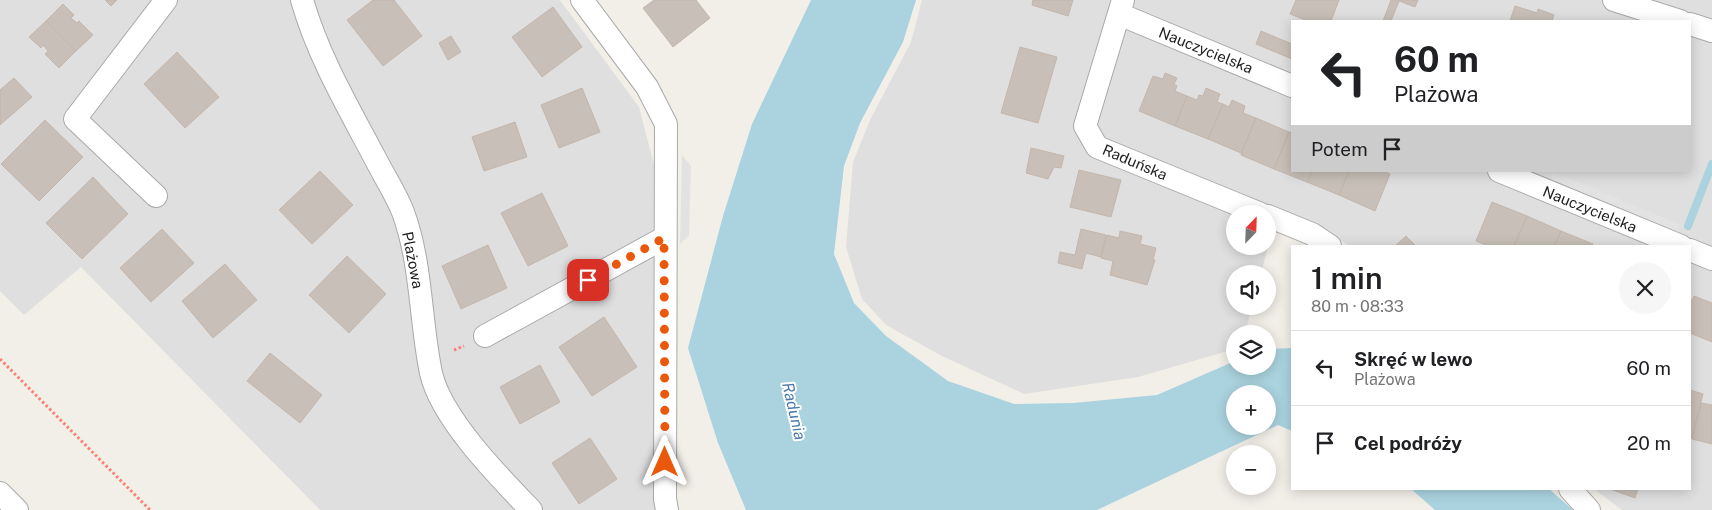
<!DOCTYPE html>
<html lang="pl">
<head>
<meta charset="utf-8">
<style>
	:root { --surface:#fff; --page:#f6f6f6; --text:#202124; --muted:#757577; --line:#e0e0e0 }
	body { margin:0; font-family:"Public Sans",sans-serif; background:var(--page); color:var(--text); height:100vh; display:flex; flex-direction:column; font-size:19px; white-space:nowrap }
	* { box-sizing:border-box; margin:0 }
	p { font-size:16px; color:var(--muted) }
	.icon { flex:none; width:28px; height:28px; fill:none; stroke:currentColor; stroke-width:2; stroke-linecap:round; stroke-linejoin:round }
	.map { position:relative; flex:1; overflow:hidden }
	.panel { position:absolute; left:1291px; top:245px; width:400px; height:245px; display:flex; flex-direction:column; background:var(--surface); border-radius:0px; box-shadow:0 2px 12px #0003 }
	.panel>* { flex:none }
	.banner { position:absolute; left:1291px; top:20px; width:400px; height:152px; border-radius:0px; box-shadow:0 2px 12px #0003; background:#fff; color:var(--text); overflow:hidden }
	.needle { width:32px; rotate:23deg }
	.tools { position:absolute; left:1226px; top:205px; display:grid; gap:10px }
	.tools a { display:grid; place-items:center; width:50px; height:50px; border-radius:50%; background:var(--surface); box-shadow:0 2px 12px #0003; font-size:25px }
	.pin { position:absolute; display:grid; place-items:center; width:42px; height:42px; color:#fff; margin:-21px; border-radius:10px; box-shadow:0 2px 8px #0006 }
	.me { position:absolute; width:55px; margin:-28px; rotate:0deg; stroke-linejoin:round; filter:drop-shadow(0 0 4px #0008) }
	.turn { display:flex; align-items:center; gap:18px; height:105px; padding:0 20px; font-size:22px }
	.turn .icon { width:65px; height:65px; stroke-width:2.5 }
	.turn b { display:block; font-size:35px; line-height:42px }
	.then { display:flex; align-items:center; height:48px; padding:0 20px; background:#0003; gap:10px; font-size:19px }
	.round { display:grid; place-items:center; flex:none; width:52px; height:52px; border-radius:26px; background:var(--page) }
	.summary { display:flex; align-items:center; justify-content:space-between; height:85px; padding:0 20px }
	h1 { font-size:30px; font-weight:600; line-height:38px }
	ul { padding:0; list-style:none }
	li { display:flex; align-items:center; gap:15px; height:75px; padding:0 20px; border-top:1px solid var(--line) }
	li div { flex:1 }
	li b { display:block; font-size:19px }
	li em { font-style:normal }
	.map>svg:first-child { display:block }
</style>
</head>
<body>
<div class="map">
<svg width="1712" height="510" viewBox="0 0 1712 510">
	<rect width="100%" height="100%" fill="#f2efe9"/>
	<path fill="#e0dfdf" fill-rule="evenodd" d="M0,0H560L639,107L659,184L664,510H320L81,267L24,315L0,291Z
		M922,0H1712V510H1622L1594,489H1690V246H1350L1323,230L1277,211L1261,274H1235V306H1252L1245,334H1235V349L1138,377L1024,394L940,355L886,325L862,299L846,247L853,162L870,120L911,42ZM1292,21H1690V171H1292ZM1235,214H1268V246H1235Z"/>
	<path fill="#e2e2e2" d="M682,155L691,166L689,235L680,244Z
		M1553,172L1682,225L1677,236L1548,183Z"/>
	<path fill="#aad3df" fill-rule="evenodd" d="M811,0H916L903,42L860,123L844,166L834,254L854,303L886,336L948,381L1014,404L1073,403L1157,395L1235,361V366H1268V349L1292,348V431L1278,425L1097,510H746L718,443L688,348L723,216L752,124ZM1235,394H1268V426H1235Z
		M1411,489H1549L1573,510H1435Z"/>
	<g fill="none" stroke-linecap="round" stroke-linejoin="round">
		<path stroke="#aad3df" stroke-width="8" d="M1688,226L1712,164"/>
	</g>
	<path fill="#c7bfb8" stroke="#c4b6ab" d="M105,0H117L111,6Z
		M373,0H394L422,36L383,66L347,20Z
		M654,0H696L710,18L673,47L643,8Z
		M1033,0H1073L1068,16L1032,5Z
		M1296,0H1339L1331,21H1308L1290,14Z
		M1391,0H1418L1415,7L1399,1L1391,21H1383Z
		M63,4L74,15L71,18L77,23L79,21L93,35L76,51L46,21Z
		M1515,6L1537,13L1538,9L1554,15L1552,21H1510Z
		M553,7L582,47L542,77L512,37Z
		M46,21L76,51L59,68L45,54L48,51L43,45L41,48L29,37Z
		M1261,31L1292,44V59L1256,44Z
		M451,36L461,52L448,60L439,43Z
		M1020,47L1057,57L1038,123L1001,113Z
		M177,52L219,97L185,128L144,84Z
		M1165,73L1177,78L1174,84L1177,86L1175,91L1187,96L1175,126L1139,111L1153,76L1163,79Z
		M14,78L32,97L0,125V90Z
		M582,88L600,132L559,148L541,105Z
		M1206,88L1220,94L1217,102L1223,104L1208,139L1175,126L1187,96L1197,100L1199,95L1203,96Z
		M1232,100L1245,106L1243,113L1256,118L1241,153L1208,139L1223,104L1229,107Z
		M1256,118L1289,132L1274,169L1241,155Z
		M45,120L83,157L39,201L1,164Z
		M515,122L527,157L484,171L472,137Z
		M1289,132L1292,133V171H1312L1307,182L1274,169Z
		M1031,148L1064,156L1061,168L1054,167L1048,179L1026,173Z
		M1079,170L1121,180L1111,217L1070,207Z
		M320,171L353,205L312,244L279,210Z
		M1312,171H1349L1339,195L1307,182Z
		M1349,171H1383L1390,174L1375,211L1339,195Z
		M93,177L128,214L82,259L46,223Z
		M542,193L568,246L528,266L501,213Z
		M1492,202L1527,216L1514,246H1489L1476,241Z
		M1527,216L1561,231L1554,246H1514Z
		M162,229L194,263L151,302L120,268Z
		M1081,229L1106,235L1101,257L1086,253L1082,269L1058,263L1060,252L1075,255Z
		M1120,231L1142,236L1140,244L1156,248L1153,260H1155L1147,285L1110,275L1113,261L1101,258L1107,235L1119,238Z
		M1561,231L1593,244L1592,246H1554Z
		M1406,236L1416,246H1395Z
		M488,245L507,288L461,309L442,266Z
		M347,256L386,294L349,333L309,295Z
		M225,264L257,300L213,338L182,301Z
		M1694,296L1712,303V342L1690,333V304Z
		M604,317L637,367L592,396L559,347Z
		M270,353L322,395L300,423L247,381Z
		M540,365L560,402L520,424L500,387Z
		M1690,390L1703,394L1691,439H1690Z
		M1701,403L1712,405V444L1692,439Z
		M590,438L617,479L579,504L552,463Z
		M1610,489H1638L1635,498Z"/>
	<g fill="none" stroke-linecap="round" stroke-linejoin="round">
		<g stroke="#a9a9a9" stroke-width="24">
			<path id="street" d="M302,0C318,56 348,107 375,158C384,176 396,194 403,212C422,264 420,320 431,373C441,418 499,477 531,510
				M582,0L647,87L666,124L665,499L667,510
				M1123,0L1085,126L1097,147L1261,214
				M1614,0L1680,21
				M1119,14L1292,86
				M1690,24L1712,31
				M1499,171L1681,246
				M156,196L75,119L166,0
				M1268,216L1312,234L1330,246
				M1690,250L1712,259
				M485,336L664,238
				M1570,489L1589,510
				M0,493L17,510"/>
		</g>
		<path stroke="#fa8072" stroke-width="3" stroke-dasharray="2.5 2.5" stroke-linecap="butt" d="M454,350L464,346
			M0,359L150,510"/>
		<use href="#street" stroke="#fff" stroke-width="22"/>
	</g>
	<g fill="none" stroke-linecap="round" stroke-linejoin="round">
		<path stroke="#ea580c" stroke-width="9" stroke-dasharray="0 16.2" d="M588,280L664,238L665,462"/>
	</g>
	<g text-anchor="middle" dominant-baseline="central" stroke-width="4" stroke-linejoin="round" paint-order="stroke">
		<g font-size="15" fill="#222" stroke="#fff">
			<text transform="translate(1206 50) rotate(22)">Nauczycielska</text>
			<text transform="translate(1135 162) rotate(23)">Raduńska</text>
			<text transform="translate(1590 209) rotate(22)">Nauczycielska</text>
			<text transform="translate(413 260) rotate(79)">Plażowa</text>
		</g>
		<g font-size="16" font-style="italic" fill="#4a7aab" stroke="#fff">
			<text transform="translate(794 411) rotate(77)">Radunia</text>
		</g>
	</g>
</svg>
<div class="tools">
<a><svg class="needle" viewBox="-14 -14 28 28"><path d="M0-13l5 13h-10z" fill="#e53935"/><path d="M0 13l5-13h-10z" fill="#757577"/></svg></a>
<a><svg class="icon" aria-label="sound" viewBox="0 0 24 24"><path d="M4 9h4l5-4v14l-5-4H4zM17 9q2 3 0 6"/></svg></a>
<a><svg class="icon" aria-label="layers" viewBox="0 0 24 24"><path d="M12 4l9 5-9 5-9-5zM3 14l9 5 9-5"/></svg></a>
<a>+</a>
<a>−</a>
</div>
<div class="pin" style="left:588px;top:280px;background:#d93025"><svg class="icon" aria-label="arrive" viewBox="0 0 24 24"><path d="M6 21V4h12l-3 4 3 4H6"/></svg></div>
<svg class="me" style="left:665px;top:462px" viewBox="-20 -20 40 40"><path d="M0-17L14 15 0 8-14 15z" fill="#ea580c" stroke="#fff" stroke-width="4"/></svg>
<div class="banner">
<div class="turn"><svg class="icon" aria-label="left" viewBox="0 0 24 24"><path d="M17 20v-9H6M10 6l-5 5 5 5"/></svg><div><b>60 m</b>Plażowa</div></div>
<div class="then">Potem<svg class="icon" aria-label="arrive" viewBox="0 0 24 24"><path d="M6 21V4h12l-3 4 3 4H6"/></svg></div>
</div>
<section class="panel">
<div class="summary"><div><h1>1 min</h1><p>80 m · 08:33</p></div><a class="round"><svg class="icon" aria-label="close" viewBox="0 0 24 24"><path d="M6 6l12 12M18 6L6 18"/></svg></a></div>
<ul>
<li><svg class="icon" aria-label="left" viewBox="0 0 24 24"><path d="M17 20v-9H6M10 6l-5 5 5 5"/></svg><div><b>Skręć w lewo</b><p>Plażowa</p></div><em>60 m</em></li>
<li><svg class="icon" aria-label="arrive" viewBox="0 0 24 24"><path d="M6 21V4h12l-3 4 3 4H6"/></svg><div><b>Cel podróży</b></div><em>20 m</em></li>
</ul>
</section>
</div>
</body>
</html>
